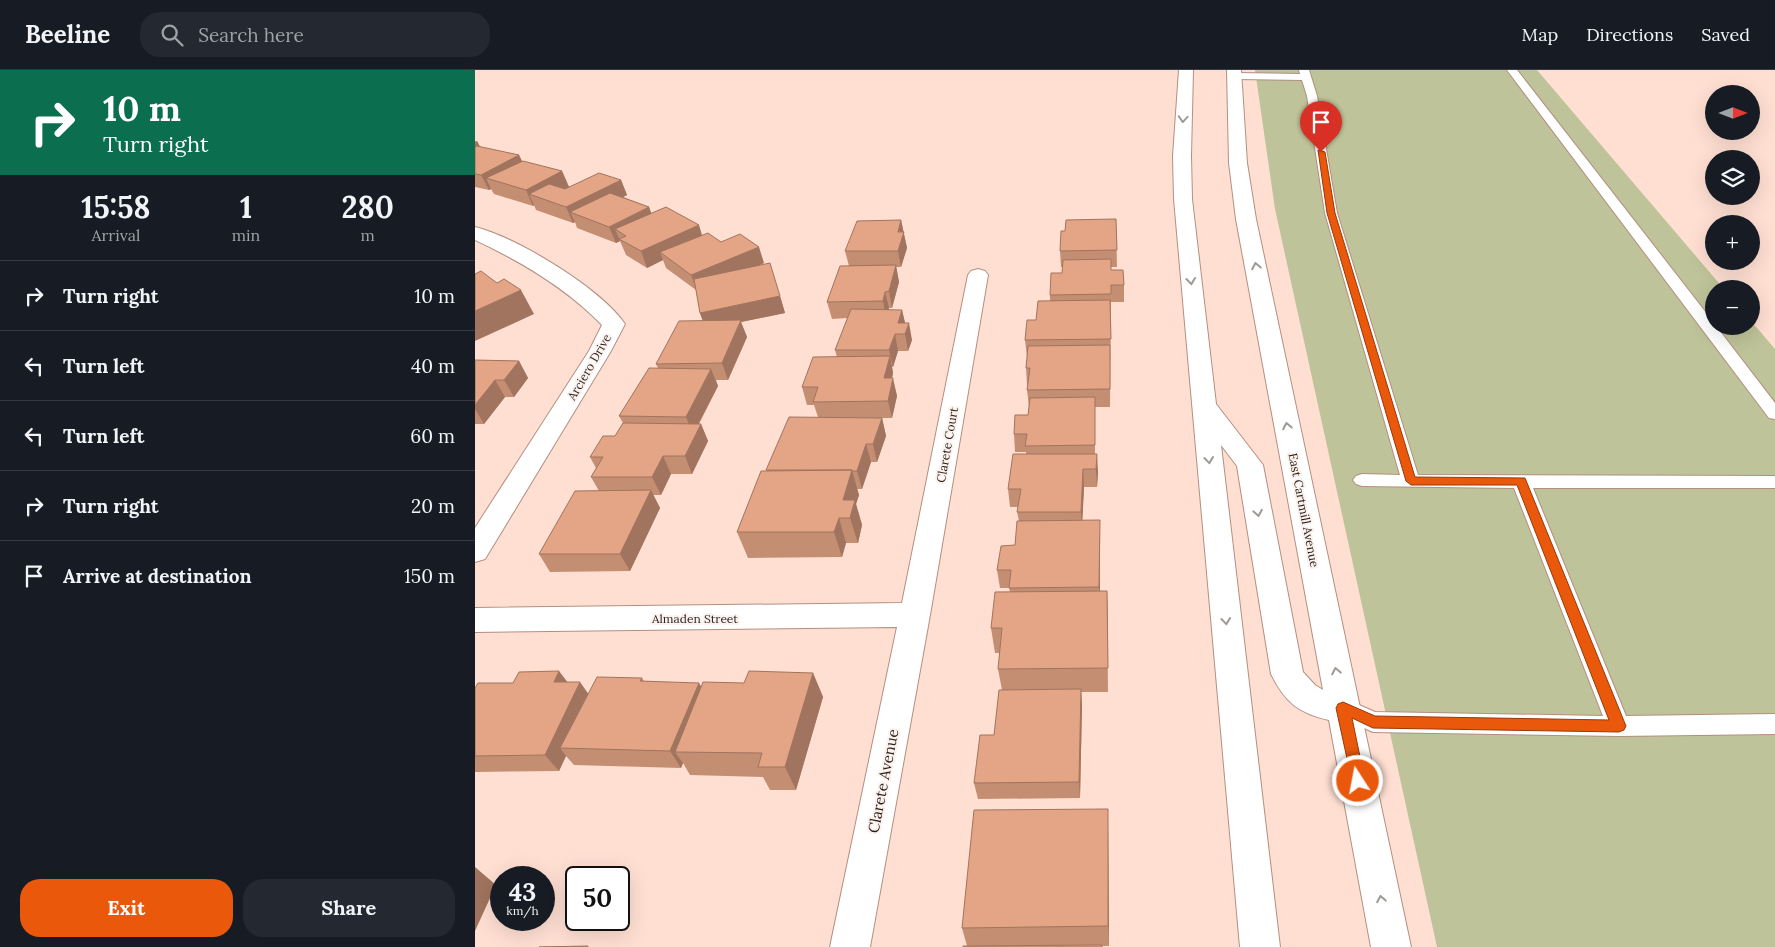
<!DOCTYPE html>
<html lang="en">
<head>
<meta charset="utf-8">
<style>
	:root { --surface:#171b24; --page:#242831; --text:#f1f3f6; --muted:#9ea1a6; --line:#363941; --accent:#ea580c }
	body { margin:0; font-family:Lora,serif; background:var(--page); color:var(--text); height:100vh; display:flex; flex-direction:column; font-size:19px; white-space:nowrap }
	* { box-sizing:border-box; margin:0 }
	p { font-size:16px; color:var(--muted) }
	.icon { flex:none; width:28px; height:28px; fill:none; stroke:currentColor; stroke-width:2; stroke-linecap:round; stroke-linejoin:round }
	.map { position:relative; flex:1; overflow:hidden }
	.side { display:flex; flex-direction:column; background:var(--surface); width:475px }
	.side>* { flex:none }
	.guide { background:#0b6e4f; color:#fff; overflow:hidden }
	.needle { width:32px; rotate:90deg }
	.fabs { position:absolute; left:1230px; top:15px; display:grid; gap:10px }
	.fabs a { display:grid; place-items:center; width:55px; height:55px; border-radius:50%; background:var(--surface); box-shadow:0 5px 20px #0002; font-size:25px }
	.speed { position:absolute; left:15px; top:796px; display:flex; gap:10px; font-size:25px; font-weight:700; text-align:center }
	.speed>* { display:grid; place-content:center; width:65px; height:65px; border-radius:50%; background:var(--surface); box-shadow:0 5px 20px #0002; line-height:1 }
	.speed small { font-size:12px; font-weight:400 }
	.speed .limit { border:2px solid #111; border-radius:8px; background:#fff; color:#111 }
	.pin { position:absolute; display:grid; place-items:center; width:42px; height:42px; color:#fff; margin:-51px -21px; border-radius:50% 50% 50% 0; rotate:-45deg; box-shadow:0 0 5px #0007 }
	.pin .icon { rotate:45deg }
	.me { position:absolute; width:55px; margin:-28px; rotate:349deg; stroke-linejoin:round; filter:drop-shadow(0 0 4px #0008) }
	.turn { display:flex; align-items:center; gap:18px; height:105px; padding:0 20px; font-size:22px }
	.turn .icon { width:65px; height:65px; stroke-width:2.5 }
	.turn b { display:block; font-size:35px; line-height:42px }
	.eta { display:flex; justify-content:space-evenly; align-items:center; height:85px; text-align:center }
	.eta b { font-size:30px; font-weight:700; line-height:35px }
	.primary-button { display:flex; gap:10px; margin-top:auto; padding:10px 20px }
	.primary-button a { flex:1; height:58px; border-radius:20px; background:var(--accent); color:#fff; font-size:20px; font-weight:700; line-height:58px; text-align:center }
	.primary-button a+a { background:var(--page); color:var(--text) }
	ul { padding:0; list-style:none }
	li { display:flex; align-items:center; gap:15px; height:70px; padding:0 20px; border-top:1px solid var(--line) }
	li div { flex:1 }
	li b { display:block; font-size:19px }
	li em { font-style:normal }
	header { display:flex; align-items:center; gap:30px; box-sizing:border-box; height:70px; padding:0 25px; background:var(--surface); border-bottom:1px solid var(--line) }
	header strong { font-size:24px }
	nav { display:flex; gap:28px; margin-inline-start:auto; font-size:18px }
	.search { width:350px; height:45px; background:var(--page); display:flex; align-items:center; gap:12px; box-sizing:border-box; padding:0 18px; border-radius:20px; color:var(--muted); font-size:19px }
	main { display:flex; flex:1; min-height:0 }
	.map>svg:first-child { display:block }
</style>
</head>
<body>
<header>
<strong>Beeline</strong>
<div class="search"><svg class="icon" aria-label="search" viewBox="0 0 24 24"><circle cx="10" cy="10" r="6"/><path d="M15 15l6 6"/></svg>Search here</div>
<nav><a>Map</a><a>Directions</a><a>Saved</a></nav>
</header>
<main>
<section class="side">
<div class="guide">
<div class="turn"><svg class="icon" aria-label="right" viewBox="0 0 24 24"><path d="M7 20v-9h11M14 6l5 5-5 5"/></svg><div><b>10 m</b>Turn right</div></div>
</div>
<div class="eta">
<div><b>15:58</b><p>Arrival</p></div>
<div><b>1</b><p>min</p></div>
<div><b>280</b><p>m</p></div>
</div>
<ul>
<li><svg class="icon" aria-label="right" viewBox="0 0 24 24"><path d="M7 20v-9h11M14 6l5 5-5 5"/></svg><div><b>Turn right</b></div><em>10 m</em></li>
<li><svg class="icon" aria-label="left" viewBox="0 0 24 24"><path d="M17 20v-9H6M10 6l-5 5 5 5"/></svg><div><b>Turn left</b></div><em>40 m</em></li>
<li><svg class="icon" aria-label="left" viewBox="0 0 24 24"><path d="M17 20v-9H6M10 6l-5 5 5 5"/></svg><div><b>Turn left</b></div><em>60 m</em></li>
<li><svg class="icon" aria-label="right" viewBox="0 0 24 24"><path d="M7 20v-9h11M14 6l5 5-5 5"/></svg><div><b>Turn right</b></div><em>20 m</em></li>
<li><svg class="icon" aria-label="arrive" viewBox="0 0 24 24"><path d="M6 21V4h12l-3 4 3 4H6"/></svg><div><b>Arrive at destination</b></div><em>150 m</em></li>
</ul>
<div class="primary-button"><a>Exit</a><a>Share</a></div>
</section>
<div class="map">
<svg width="1300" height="877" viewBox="0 0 1300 877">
	<rect width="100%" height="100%" fill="#ffdfd2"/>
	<path fill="#bec399" d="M780,0H1062L1249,219H1239V256H1276V251L1300,279V877H962L800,139Z"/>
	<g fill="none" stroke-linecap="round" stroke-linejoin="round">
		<g stroke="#b38f80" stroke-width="2">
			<path id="service" d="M824,0H834L842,26L862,143L943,405L1300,406V418H1058L1151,646L1300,644V664L1144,666L898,662L860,645L857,638L860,631L868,628L900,642L1128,646L1039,418L887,416L881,414L878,410L881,406L887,404L925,405L850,143L832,26L827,10L760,9L755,6L760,3L825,4Z
				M1032,0H1042L1239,253V256H1241L1300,333V349L1294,348Z"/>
		</g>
		<g stroke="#b38f80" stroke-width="2">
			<path id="minor" d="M0,157C43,168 125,218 150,254L136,281L10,489L0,492V458L114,281L127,255C91,218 47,192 0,170Z
				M503,199L510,201L513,205L455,545L395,877H355L422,557L0,562V538L427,533L493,205L496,201Z"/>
		</g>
		<g stroke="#b38f80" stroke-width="2">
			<path id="secondary" d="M704,0H718L716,86L717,129L741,334L788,395L828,602L840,615L848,620L761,149L754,93L752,0H766L772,93L781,149L936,877H896L854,650C823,643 810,632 796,604L762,396L746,375L805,877H765L699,129L698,86Z"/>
		</g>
		<use href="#service" fill="#fff" fill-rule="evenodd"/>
		<use href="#minor" fill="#fff" fill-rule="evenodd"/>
		<use href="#secondary" fill="#fff" fill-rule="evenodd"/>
	</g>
	<path fill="#c48e73" d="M0,71H2L5,77L44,85L47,91L87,101L94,117L146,110L152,125L148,127L174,137L176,144L227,165L246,172L289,193L282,196L305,226L310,243L266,252L272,267L253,310H241L243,316L224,354H226L233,371L217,404H196L186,425H178L185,438L155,501L75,502L64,484L124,421L116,407L121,398L115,387L140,366L148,353L144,346L183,298L181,294L228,251L225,243L221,220L191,198L188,190L172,198L151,185L145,171L141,173L102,158L100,152L98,153L61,140L59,135L58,136L19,124L16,119L14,120L0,117Z
		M641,149L642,197H636V200L649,215V232H636L635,337H620V384L623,402L622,417H609L607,450L625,468V521H632L633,622H606L607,636L605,728L503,729L499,713L519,665L527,620L523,599L525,583H520L516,558L535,522L534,518H525L522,500L540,475L544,451L542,442L543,437H535L533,419L551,384V382H540L539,364L553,345L554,337L552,320L553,315H552L551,298L552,287L550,270L561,250L575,231V225L587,203L588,197H586L585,181L590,161Z
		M426,150L432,178L426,197H421L424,212L417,238H414L413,240H427L430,253L437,270L433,281H423L418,297H417L418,303L417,308L422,326L417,348H407L411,366L402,392H396L387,419H382L384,425L381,434L387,455L383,473H371L367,487L273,488L262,462L292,401L291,400L343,347L339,335H332L327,317L362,287L360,280L373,248L357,249L352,232L374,196L370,181Z
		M0,290L44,291L53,308L39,327H30L9,354H0Z
		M338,603L348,627L321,720H295L288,707L215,705L208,693L206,698L99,695L91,686L84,701L0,702V618L38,613L92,612L114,624L167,608L169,611L226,617L269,613Z
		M633,739L634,876H492L487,858Z"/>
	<path fill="#a0745e" d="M2,71L10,86L0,92V73Z
		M44,85L51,100L11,108L16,119L14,120L6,105Z
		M87,101L94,117L70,130L54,124L59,135L58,136L51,120Z
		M146,110L152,125L109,147L95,142L100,152L98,153L91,137Z
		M174,137L180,153L140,159L145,171L141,173L134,157Z
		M426,150L432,178L426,197L423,181V162Z
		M224,155L229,172L185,182L188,190L172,198L166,181Z
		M284,177L289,193L223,222L216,205Z
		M421,195L424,212L417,238L414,221Z
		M46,220L59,244L0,271V241Z
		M410,222L414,238L411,248L408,231Z
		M305,226L310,243L266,252L272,267L253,310L247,293L231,260L225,243Z
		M427,240L431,257L423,253Z
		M434,253L437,270L433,281L430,264Z
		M420,264L423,281L418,297L414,280Z
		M415,286L418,303L413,326L409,308Z
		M44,291L53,308L39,327L29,310Z
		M236,299L243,316L218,364L211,347Z
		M418,308L422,326L417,348L413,331Z
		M20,310L30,327L9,354L0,339V335Z
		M407,348L411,366L402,392L398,374Z
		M226,354L233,371L217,404L210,386Z
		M391,374L396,392L387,419L382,401Z
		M622,384L623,402L622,417L621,399Z
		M188,386L196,404L186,425L177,407Z
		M608,399L609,417L607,460L606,442Z
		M377,400L384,425L381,434L387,455L383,473L375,448L368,430Z
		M176,420L185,438L155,501L145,484Z
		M364,448L371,473L367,487L359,462Z
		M625,450V535L624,517Z
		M632,521L633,546V622V598Z
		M84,601L97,618L79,612Z
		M338,603L348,627L321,720L310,697Z
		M105,612L117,629L85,678L91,686L84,701L70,685Z
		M224,613L234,630L200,682L208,693L206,698L195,681Z
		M606,619L607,636L605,728L604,712Z
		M633,739V761L634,876L633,856Z
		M0,797L21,815L0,861Z"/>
	<path fill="#e4a586" stroke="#a0745e" d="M2,76L44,85L6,105L0,104V77Z
		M48,91L87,101L51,120L11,108Z
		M124,103L146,110L91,137L54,124L74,114L90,119Z
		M135,123L174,137L134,157L95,142Z
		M191,137L224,155L166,181L144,169L151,166L140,159Z
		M641,149L642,180L585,181L586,161H590L591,150Z
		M426,150L423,162H429L423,181H370L382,151Z
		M233,163L246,172L265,164L284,177L216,205L185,182Z
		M636,189V200H648L649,215H636V224L575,225L576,203H587L588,190Z
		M295,193L305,226L225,243L219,209Z
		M421,195L414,221L410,222L408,231L352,232L365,196Z
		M6,201L22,213L29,209L46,220L0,241V204Z
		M635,230L636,269L550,270L552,250H561L563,231Z
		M376,239L427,240L423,253H434L430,264H420L414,280H360Z
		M266,250L247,293L181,294L204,251Z
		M635,275V319L552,320L555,298H551L553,276Z
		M415,286L409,308H418L413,331L338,332L343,317H327L338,287Z
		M0,290L44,291L29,310H20L0,335Z
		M174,298L236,299L211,347L144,346Z
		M620,327V375L550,376L552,364H539L540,345H553L555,328Z
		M314,347L407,348L398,374H391L382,401H376L377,400H291Z
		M148,353L226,354L210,386H188L177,407H116L128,387H115L128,366H140Z
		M538,384H622L621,399H608L606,442H542L546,419H533Z
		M377,400L368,430H380L375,448H364L359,462H262L286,401Z
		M176,420L145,484H64L100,421Z
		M625,450L624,517L534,518L536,500H522L526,476L540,475L542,451Z
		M632,521L633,598L523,599L527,558H516L520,522Z
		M84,601L79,612H105L70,685L0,686V618L3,613H38L44,602Z
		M274,601L338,603L310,697H283L287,683L200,682L228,612L269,613Z
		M122,607L167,608L165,611L224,613L195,681L85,678Z
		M606,619L604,712L499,713L505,665H519L524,620Z
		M633,739V856L487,858L499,740Z
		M627,875V877H488V876Z
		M113,876V877H64Z"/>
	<defs><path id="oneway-chevron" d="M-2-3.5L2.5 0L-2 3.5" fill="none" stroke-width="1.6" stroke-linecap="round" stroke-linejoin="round" transform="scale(1.25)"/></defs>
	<g stroke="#a09a97">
		<use href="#oneway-chevron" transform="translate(708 49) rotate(94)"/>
		<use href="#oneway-chevron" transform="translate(781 196) rotate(-101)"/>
		<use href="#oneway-chevron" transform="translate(716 211) rotate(84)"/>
		<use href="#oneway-chevron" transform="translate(812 356) rotate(-101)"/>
		<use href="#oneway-chevron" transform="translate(734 390) rotate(84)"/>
		<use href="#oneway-chevron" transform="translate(783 443) rotate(80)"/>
		<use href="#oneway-chevron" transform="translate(751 551) rotate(84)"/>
		<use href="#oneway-chevron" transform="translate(861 601) rotate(-101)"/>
		<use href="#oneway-chevron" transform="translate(906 829) rotate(-101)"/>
	</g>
	<path fill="#ea580c" stroke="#983908" d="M843,80L850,82L860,143L940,407L1050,408L1151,656L1149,660L1144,662L898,658L877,648L890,711L888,716L883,718L878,716L861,638L863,634L868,632L900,646L1134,650L1042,415H936L931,411L852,143Z"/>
	<g text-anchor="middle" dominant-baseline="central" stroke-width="4" stroke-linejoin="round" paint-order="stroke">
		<g font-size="12" fill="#2c1e18" stroke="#faf2ee">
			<text transform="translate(114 297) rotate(-60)">Arciero Drive</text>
			<text transform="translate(472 375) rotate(-80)">Clarete Court</text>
			<text transform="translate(829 440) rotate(79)">East Cartmill Avenue</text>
			<text x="220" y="548">Almaden Street</text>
		</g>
		<g font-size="15" fill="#2c1e18" stroke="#faf2ee">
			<text transform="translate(408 711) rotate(-79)">Clarete Avenue</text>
		</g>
	</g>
</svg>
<div class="fabs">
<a><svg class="needle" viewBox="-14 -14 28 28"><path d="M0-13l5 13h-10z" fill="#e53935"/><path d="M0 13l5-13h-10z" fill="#9ea1a6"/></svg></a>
<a><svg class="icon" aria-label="layers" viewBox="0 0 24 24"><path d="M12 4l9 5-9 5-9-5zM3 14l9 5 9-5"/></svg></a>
<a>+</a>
<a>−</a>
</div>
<div class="speed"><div>43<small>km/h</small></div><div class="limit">50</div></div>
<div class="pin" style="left:846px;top:82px;background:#d93025"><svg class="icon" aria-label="arrive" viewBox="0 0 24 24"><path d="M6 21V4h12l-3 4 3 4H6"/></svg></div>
<svg class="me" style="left:883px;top:711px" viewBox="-20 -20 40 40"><circle r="17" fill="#ea580c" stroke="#fff" stroke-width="3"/><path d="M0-11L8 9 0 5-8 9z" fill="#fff"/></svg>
</div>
</main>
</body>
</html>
